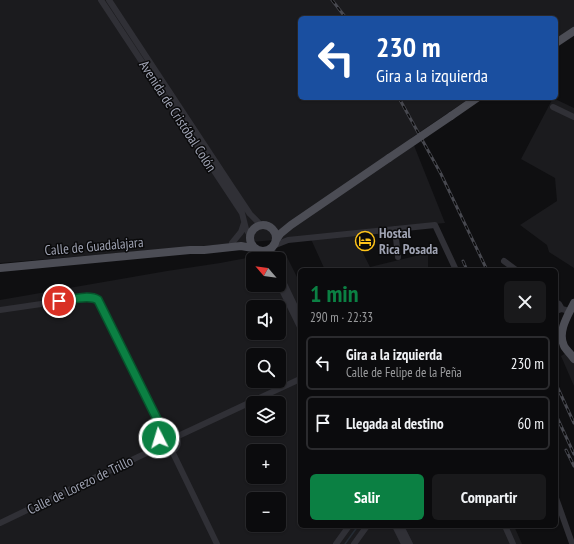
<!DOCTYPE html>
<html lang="es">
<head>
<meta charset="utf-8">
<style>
	:root { --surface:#0b0b0d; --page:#19191b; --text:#f1f3f6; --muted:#9a9b9d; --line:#2b2b2e; --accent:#0b8043 }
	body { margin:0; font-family:"PT Sans Narrow",sans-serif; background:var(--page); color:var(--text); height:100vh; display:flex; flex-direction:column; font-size:15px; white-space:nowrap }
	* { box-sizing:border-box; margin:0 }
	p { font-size:13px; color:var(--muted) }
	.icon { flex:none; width:22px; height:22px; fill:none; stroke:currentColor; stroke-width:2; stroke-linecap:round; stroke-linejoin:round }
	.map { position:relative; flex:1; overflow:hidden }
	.drawer { position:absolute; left:298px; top:268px; width:260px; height:260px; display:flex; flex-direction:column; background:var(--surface); border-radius:6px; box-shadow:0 1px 3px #0004,0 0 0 1px var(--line) }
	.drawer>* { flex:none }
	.banner { position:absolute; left:298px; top:16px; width:260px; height:84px; border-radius:6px; box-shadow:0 1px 3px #0004,0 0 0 1px var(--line); background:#1a4fa0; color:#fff; overflow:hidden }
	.needle { width:26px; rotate:298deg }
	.tools { position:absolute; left:246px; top:252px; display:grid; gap:8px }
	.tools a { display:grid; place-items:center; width:40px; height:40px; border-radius:6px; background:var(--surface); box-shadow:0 1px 3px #0004,0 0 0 1px var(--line); font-size:20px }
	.pin { position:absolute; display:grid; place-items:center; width:34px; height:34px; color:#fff; margin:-17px; border:2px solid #fff; border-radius:50%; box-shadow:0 1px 4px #0007 }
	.me { position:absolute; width:44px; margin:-22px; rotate:355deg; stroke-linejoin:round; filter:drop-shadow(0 0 3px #0008) }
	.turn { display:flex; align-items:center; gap:14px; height:84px; padding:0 12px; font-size:18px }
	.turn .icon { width:52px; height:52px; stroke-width:2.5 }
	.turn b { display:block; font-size:28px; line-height:34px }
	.round { display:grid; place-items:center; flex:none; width:42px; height:42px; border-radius:6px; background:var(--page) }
	.summary { display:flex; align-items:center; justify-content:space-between; height:68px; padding:0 12px }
	h1 { font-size:24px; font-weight:800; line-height:30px; color:var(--accent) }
	.primary-button { display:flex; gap:8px; margin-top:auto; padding:8px 12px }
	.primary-button a { flex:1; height:46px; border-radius:6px; background:var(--accent); color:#fff; font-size:16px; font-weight:800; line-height:46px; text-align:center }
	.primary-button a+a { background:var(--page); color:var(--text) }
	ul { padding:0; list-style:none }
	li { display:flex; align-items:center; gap:12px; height:54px; margin:0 8px 6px; padding:0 4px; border:2px solid var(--line); border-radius:6px }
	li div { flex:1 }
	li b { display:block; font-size:15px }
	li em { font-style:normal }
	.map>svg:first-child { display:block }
</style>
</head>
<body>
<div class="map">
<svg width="574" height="544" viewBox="0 0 574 544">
	<rect width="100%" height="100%" fill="#0f0f11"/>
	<path fill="#1b1b1e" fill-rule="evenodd" d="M0,0H574V27L556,39V18H300V98H470L411,138L445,223L352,231L370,267L428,253V270H325L310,237L0,263Z
		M553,98L574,108V268L549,252L547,245L520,225L557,201L555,178L521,159Z
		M284,251L300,283V526H514L522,544H0V300L167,271L220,263ZM253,259H279V285H253ZM253,307H279V333H253ZM253,355H279V381H253ZM253,403H279V429H253ZM253,451H279V477H253ZM253,499H279V525H253Z
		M566,353L574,363V386L561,356Z"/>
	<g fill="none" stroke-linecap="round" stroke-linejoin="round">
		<path stroke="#252c34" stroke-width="1.5" d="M345,544L358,526"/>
		<path stroke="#303036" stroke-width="6" d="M101,0L242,213L246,229L250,235
			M109,0L232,187L250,214L261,225
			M553,107L574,117
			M395,229L398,257
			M232,243L241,232L244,223
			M273,246L288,240L435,225L456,270
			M272,247L273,259
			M260,251L267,259
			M504,261L516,270
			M279,273L300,317
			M279,284L300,327
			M556,302L559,304L562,309
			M0,310L89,297H94L98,300L164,433
			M556,311L562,309L569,311
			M158 442a10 10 0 1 1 20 0a10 10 0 1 1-20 0Z
			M176,437L300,379
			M172,451L217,544
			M556,498L572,543H574
			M0,523L159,447
			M395,526L404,544
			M401,526L410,544
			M505,526L513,544
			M336,544L349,526
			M354,544L367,526"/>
		<path stroke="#4c4d55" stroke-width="8" d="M556,43L574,31
			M451,116L477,98
			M250 238a13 13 0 1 1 26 0a13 13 0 1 1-26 0Z
			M276,240L280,234L291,225L389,158
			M0,268L190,250H204L241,246L253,248
			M574,303C568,315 557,332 564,346C566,350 571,354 574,359"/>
		<g stroke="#47484f" stroke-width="3">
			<path id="rail" d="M332,0L346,18
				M399,98L441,174L487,270
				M463,261L467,270
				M556,384L574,423
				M556,415L574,454
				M566,450L574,466"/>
		</g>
		<use href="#rail" stroke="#0a0a0b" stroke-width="1.5" stroke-dasharray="4.5" stroke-linecap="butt"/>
		<path stroke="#4c4d55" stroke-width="8" d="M389,158L451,116"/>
	</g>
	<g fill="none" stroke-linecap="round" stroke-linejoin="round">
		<g stroke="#07532c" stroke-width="10">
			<path id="route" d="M59,301C70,300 89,294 98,300L164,433L159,438"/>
		</g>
		<use href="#route" stroke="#0b8043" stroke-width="7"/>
	</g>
	<defs>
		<g id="hotel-ring" transform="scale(1)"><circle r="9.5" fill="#0a0a0b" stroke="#fdc31a" stroke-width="1.5"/><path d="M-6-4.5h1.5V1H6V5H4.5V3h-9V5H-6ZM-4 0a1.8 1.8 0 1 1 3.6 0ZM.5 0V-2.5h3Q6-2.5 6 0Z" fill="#fdc31a"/></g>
	</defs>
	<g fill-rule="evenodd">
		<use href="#hotel-ring" x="365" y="241"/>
	</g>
	<g text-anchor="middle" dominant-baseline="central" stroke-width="3" stroke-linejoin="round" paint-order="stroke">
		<g font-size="14" fill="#9fa3b3" stroke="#0a0a0b">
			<text transform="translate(178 116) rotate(57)">Avenida de Cristóbal Colón</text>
			<text transform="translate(94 246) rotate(-5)">Calle de Guadalajara</text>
			<text transform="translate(80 485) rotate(-26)">Calle de Lorezo de Trillo</text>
		</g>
		<g font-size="14" font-weight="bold" fill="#9fa3b3" stroke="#0a0a0b" text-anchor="start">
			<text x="379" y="233">Hostal<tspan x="379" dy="16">Rica Posada</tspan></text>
		</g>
	</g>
</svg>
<div class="tools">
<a><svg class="needle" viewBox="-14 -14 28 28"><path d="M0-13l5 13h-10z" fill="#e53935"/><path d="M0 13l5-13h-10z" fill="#9a9b9d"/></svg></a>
<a><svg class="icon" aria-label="sound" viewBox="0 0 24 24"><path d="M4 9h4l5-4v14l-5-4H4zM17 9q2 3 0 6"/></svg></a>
<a><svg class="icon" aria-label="search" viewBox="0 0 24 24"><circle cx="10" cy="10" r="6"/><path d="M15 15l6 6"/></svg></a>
<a><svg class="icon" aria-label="layers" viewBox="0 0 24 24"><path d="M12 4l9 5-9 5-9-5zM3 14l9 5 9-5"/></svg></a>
<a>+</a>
<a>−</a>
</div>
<div class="pin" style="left:59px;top:301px;background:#d93025"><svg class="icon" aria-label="arrive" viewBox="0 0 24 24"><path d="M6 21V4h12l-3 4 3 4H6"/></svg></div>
<svg class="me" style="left:159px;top:438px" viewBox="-20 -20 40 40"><circle r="17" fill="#0b8043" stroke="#fff" stroke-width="3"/><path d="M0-11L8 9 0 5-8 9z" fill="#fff"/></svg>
<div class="banner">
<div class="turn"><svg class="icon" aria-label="left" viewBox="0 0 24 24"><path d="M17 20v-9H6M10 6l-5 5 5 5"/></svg><div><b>230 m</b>Gira a la izquierda</div></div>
</div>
<section class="drawer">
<div class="summary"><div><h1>1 min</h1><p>290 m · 22:33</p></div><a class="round"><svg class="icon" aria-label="close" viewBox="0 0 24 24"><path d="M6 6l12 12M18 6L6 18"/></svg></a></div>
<ul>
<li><svg class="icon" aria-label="left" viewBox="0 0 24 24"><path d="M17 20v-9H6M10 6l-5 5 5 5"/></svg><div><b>Gira a la izquierda</b><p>Calle de Felipe de la Peña</p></div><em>230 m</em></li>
<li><svg class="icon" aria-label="arrive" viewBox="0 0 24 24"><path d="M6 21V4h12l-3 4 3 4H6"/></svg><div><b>Llegada al destino</b></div><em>60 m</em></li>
</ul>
<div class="primary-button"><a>Salir</a><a>Compartir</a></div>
</section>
</div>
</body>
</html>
